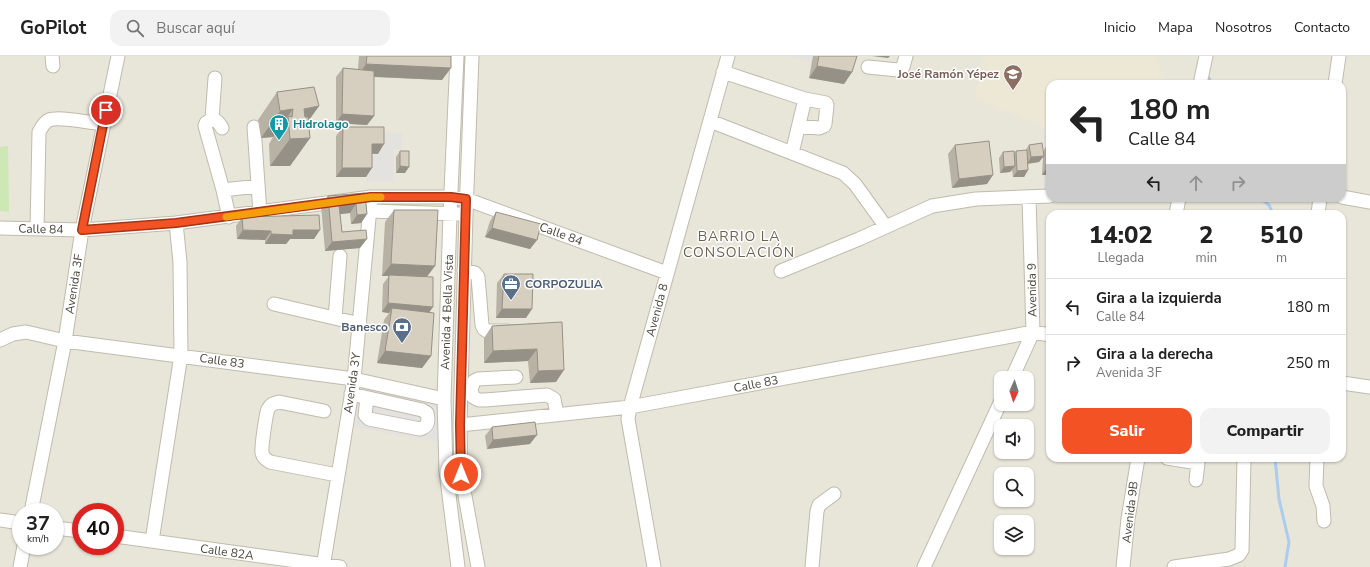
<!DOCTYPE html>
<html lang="es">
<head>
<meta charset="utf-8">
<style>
	:root { --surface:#fff; --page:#f2f2f2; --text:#222; --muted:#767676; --line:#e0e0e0; --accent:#f35324 }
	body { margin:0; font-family:"Nunito Sans",sans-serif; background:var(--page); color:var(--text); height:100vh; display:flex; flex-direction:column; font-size:15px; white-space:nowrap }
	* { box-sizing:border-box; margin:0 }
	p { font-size:13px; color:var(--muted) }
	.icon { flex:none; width:22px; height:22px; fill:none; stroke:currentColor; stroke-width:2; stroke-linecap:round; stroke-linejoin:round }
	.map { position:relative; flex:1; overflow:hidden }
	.side { position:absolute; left:1046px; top:154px; width:300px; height:252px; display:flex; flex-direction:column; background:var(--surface); border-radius:12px; box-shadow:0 1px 3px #0004 }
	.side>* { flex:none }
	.top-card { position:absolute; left:1046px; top:24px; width:300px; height:122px; border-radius:12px; box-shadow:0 1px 3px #0004; background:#fff; color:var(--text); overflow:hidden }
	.needle { width:26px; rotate:183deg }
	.tools { position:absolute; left:994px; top:315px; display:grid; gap:8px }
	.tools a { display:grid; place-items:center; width:40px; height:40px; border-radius:8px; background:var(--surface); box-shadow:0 1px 3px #0004; font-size:20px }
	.speed { position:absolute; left:12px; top:447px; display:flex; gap:8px; font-size:20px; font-weight:700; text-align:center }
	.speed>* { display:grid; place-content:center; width:52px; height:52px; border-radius:50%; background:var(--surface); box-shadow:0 1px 3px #0004; line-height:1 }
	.speed small { font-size:10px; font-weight:400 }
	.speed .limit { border:6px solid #d22; background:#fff; color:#111 }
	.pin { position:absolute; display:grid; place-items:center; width:34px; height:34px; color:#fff; margin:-17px; border:2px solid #fff; border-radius:50%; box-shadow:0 1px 4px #0007 }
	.me { position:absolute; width:44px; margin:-22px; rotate:0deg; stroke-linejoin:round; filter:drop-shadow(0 0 3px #0008) }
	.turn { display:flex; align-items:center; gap:14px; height:84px; padding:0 16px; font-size:18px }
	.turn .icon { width:52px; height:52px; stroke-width:2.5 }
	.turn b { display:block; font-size:28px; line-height:34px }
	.lanes { display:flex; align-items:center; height:38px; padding:0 16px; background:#0003; justify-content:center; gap:20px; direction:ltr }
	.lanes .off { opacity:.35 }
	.eta { display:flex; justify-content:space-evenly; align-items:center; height:68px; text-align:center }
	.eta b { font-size:24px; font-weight:800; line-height:28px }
	.primary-button { display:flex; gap:8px; margin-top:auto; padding:8px 16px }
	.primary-button a { flex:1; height:46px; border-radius:12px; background:var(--accent); color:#fff; font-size:16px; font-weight:800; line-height:46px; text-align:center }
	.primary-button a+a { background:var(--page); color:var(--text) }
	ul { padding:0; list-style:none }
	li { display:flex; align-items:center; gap:12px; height:56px; padding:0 16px; border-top:1px solid var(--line) }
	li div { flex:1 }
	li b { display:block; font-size:15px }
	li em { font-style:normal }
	header { display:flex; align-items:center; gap:24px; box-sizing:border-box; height:56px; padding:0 20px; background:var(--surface); border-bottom:1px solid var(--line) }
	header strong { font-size:19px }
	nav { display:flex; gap:22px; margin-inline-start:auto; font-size:14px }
	.search { width:280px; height:36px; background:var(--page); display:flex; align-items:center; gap:10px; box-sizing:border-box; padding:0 14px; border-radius:12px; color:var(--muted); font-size:15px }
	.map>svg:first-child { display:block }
</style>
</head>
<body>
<header>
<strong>GoPilot</strong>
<div class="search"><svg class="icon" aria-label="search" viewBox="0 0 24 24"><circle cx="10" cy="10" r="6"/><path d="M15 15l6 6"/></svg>Buscar aquí</div>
<nav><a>Inicio</a><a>Mapa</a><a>Nosotros</a><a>Contacto</a></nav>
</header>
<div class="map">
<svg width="1370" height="511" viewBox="0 0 1370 511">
	<rect width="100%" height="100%" fill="#f5f2eb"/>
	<path fill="#e8e5d9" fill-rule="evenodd" d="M0,0H1370V511H0ZM1050,28H1342V142H1050ZM1050,158H1342V402H1050ZM1001,322H1027V348H1001ZM1001,370H1027V396H1001ZM1001,418H1027V444H1001ZM21,456H55V490H21ZM81,456H115V490H81ZM1001,466H1027V492H1001Z"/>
	<path fill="#ede8d5" d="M984,0H1155L1166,25L1165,28H1050V74L974,42Z"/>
	<path fill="#cde7b5" d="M8,90L9,156L0,155V91Z"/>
	<path fill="#e4e2df" d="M789,0H813L812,6Z
		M379,76L402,77L401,94L394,93L393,126L366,125L367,98L378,99Z
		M361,330L437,343L438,386L355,371Z"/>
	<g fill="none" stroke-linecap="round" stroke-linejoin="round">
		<path stroke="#aacdef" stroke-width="3" d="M1209,22L1212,28
			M1260,142L1269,149L1273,158
			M1275,402L1279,443L1289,486L1285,511"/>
		<g stroke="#c0bbad" stroke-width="15">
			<path id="minor" d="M52,0L53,10
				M457,0L450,158L444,343L446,415L458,511
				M472,0L466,158L460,369L461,418L478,511
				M868,11L898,14L903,11L906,0
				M723,16L805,43L792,97
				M1200,28L1206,0
				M1335,28L1339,0
				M212,63L215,22
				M710,65L843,117L855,128L886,171
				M799,70L819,72L824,70L825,68L827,49L826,47L805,43
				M254,71L260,157
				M222,72C219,67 218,65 212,63L206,67L205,70L223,134L229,161
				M223,134L258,130
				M1342,141L1370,146
				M370,155L458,158
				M1176,158L1179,142
				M1318,158L1320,142
				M0,172L82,174L176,167L371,141H451L466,143L667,217
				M37,173L39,76C42,71 44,66 49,64C59,60 91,67 104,68
				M464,214L475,217L478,221L482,269L484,273L487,275H507
				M781,215L859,183L932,150L976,143L1050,140
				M274,248L360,268
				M335,262L340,200
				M0,284L13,278L26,276L65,285L354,323L444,343
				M516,321L478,323L474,325L471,334L473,341L479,344H485L547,339L554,343L557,359
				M1012,322L1033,276L1029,142
				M1342,327L1370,331
				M351,338L422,354L427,357C429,365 428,371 420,373L369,363L365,359L367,342
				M324,355L279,346C274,347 271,348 268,353C266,358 261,392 262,397C263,401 266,404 270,406L337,419
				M460,369L630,351L1033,276L1050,279
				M1167,402L1198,407L1196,424
				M1317,402L1316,430L1323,450L1324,465
				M31,456L65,285L82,174L118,0
				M0,464L21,467
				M55,472L81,475
				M115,480L340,511
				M152,485L181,299L180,206L176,167
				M20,511L24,490
				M323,511L354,323L371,141
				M654,511L628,363L630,351L728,0
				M812,511L817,455L819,449L834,438
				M924,511L1001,345
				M1123,511L1128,463L1138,402
				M1174,511L1229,503L1239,499L1242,494L1244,402"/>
		</g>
		<use href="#minor" stroke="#fff" stroke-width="13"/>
	</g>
	<path fill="#b8b2a5" d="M359,0H451L442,24L374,21V60L367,69L336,67V21L343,12L358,13Z
		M813,0H857L852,16L844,28L809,22Z
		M277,36L319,50L308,65L310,82L290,110H270L269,88L273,81L261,82L258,64Z
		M343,71L378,98H372L366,121H336V80Z
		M1048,87L1050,119H1042L1043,101L1039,106L1028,107V114L1024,121H1013L1012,114L1010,116L1000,117L999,102L1003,96L1014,98L1016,95H1025L1029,89L1043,97L1044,94Z
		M955,89L987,128L952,132L948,98Z
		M400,95L405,117H396V101Z
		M365,137L367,158L361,167L351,168L350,157L340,158L342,176L360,192L325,195L321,149L328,140Z
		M394,154L427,221L431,300L422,312L377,307L384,264L389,257L382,256L383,228L389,220H382L385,166Z
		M496,156L537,184L530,193L485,181L490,165Z
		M242,161L314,183H290L286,188H265V184L237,183L236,170Z
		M504,218L526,262H496L497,227Z
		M562,266L556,326L530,327L528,305L484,307V282L492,270Z
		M492,371L530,388L487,393L485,380Z"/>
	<path fill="#969186" d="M872,0H890L888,2Z
		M366,8L451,12L442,24L358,20Z
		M817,10L852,16L844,28L809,22Z
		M319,50L300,77L304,53Z
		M293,53L273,81L261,82L280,55Z
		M342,58L374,60L367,69L336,67Z
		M310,82L290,110H270L290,83Z
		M372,88H384L378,98L366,97Z
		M1044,100L1039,106L1027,108L1031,101Z
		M400,110L409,111L405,117H396Z
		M1015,110L1010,116L1000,117L1004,111Z
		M342,112H372L366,121H336Z
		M1046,113H1050V119H1042Z
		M1028,114L1024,121H1013L1017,115Z
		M993,119L987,128L952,132L959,123Z
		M356,148L350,157L333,159L339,149Z
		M367,158L361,167L351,168L357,159Z
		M492,172L537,184L530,193L485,181Z
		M243,174L271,175L265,184L237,183Z
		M293,174H320L314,183H290L286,188H265L271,178Z
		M367,183L360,192L325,195L332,186Z
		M391,208L435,210L426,222L389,219V220H382Z
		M388,247L433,251L426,261L392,252L389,257L382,256Z
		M502,253H532L526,262H496Z
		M537,293L528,305L484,307L493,295Z
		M385,295L431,300L422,312L377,307Z
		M564,314L556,326L530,327L538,315Z
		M537,379L530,388L487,393L493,384Z"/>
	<path fill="#d6cfc0" stroke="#969186" d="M367,0H451V12L366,8Z
		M819,0H857L852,16L817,10Z
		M343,12L374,15V60L342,58Z
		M314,31L319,50L304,53L305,61H308L310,82L290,83L288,60L292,61L293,53L280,55L277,36Z
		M343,71H384V88H372V112H342Z
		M989,85L993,119L959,123L955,89Z
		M1042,87L1044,100L1031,101L1029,89Z
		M1048,87H1050V113H1046Z
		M1027,94L1028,114L1017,115L1016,95Z
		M400,95H409V111L400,110Z
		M1014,95L1015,110L1004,111L1003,96Z
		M365,137L367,158L357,159L356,148L339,149L342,176L366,174L367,183L332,186L328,140Z
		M394,154H438L435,210L391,208Z
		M496,156L541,168L537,184L492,172Z
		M319,159L320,174H293V179L271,178V175L243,174L242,161Z
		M504,218H533L532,253H502Z
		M389,219L433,221V251L388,247Z
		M392,252L434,257L431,300L385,295Z
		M562,266L564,314L538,315L537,293L493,295L492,270Z
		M535,366L537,379L493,384L492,371Z"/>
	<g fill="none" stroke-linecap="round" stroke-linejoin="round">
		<g stroke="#9e3617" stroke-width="10">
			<path id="route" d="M106,54L82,174L176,167L371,141H451L466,143L460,369L461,418"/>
		</g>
		<use href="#route" stroke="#f35324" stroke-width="7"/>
		<path stroke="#f59e0b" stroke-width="7" d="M226,161L371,141H381"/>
	</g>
	<defs>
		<g id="school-pin" transform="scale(1)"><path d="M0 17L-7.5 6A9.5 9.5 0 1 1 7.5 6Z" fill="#8d6e63" stroke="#fff"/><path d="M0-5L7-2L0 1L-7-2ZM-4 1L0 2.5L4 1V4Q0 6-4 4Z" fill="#fff"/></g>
		<g id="building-pin" transform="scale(1)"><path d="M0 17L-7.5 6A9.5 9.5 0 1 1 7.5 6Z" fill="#0f9aa8" stroke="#fff"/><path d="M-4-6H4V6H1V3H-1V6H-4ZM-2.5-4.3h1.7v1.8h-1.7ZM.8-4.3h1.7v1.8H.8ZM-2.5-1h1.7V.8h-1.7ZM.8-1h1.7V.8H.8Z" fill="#fff"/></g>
		<g id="office-pin" transform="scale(1)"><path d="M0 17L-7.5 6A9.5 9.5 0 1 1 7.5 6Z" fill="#5c6f8a" stroke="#fff"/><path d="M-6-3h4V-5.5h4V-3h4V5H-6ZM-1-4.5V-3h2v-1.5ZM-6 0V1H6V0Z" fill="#fff"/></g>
		<g id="bank-pin" transform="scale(1)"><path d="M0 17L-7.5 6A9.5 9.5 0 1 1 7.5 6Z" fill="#5c6f8a" stroke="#fff"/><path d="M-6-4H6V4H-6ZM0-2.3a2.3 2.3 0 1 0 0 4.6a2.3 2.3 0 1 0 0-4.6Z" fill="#fff"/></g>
	</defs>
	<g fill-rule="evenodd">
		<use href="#school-pin" x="1013" y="18"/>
		<use href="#building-pin" x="279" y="68"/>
		<use href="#office-pin" x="511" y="228"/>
		<use href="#bank-pin" x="402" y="271"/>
	</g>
	<g text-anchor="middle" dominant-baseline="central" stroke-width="3" stroke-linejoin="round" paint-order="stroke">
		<g font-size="12" font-weight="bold" fill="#785e54" stroke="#fff" text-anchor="end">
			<text x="999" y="18">José Ramón Yépez</text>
		</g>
		<g font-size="12" font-weight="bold" fill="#0d838f" stroke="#fff" text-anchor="start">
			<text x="293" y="68">Hidrolago</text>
		</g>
		<g font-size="12" fill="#494439" stroke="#fff">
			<text transform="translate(41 173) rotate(1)">Calle 84</text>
			<text transform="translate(561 178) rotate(20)">Calle 84</text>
			<text transform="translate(74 228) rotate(-81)">Avenida 3F</text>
			<text transform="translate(1032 234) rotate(-91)">Avenida 9</text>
			<text transform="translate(657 254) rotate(-75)">Avenida 8</text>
			<text transform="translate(447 256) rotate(-88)">Avenida 4 Bella Vista</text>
			<text transform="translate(222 305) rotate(8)">Calle 83</text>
			<text transform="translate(352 327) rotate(-82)">Avenida 3Y</text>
			<text transform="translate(756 328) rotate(-11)">Calle 83</text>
			<text transform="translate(1130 456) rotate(-83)">Avenida 9B</text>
			<text transform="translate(227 496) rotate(8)">Calle 82A</text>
		</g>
		<g font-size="12" font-weight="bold" fill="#4e5e75" stroke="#fff" text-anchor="start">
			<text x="525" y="228">CORPOZULIA</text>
			<text x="388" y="271" text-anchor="end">Banesco</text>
		</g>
		<g font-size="14" letter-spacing="1" fill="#6b6250" stroke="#fff">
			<text x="739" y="180">BARRIO LA<tspan x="739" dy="16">CONSOLACIÓN</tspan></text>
		</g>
	</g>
</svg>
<div class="tools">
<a><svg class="needle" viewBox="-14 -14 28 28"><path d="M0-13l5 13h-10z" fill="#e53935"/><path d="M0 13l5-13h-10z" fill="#767676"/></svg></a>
<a><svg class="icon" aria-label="sound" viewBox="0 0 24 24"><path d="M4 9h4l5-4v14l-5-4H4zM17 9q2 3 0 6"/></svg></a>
<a><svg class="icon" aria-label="search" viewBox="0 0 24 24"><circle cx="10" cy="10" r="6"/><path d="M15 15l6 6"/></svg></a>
<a><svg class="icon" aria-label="layers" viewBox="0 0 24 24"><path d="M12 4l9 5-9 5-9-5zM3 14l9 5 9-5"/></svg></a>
</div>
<div class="speed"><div>37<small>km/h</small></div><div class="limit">40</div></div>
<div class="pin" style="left:106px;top:54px;background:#d93025"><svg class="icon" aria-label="arrive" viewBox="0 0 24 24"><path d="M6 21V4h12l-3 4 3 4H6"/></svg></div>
<svg class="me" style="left:461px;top:418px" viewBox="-20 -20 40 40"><circle r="17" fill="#f35324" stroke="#fff" stroke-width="3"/><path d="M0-11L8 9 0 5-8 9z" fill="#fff"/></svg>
<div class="top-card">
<div class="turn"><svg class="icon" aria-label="left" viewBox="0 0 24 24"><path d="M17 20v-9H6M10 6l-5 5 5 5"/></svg><div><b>180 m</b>Calle 84</div></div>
<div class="lanes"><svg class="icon" aria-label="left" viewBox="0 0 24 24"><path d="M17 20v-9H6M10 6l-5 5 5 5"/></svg><svg class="icon off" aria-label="ahead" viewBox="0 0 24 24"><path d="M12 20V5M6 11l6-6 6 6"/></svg><svg class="icon off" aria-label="right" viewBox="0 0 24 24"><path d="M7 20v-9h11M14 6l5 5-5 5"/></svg></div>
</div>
<section class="side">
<div class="eta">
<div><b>14:02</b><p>Llegada</p></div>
<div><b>2</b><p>min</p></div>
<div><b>510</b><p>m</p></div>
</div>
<ul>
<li><svg class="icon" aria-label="left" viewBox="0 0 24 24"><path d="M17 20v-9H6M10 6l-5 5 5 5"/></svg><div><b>Gira a la izquierda</b><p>Calle 84</p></div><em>180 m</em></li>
<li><svg class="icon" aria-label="right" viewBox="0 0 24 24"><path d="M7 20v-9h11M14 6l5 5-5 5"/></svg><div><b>Gira a la derecha</b><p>Avenida 3F</p></div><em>250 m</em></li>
</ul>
<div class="primary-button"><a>Salir</a><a>Compartir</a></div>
</section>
</div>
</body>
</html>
